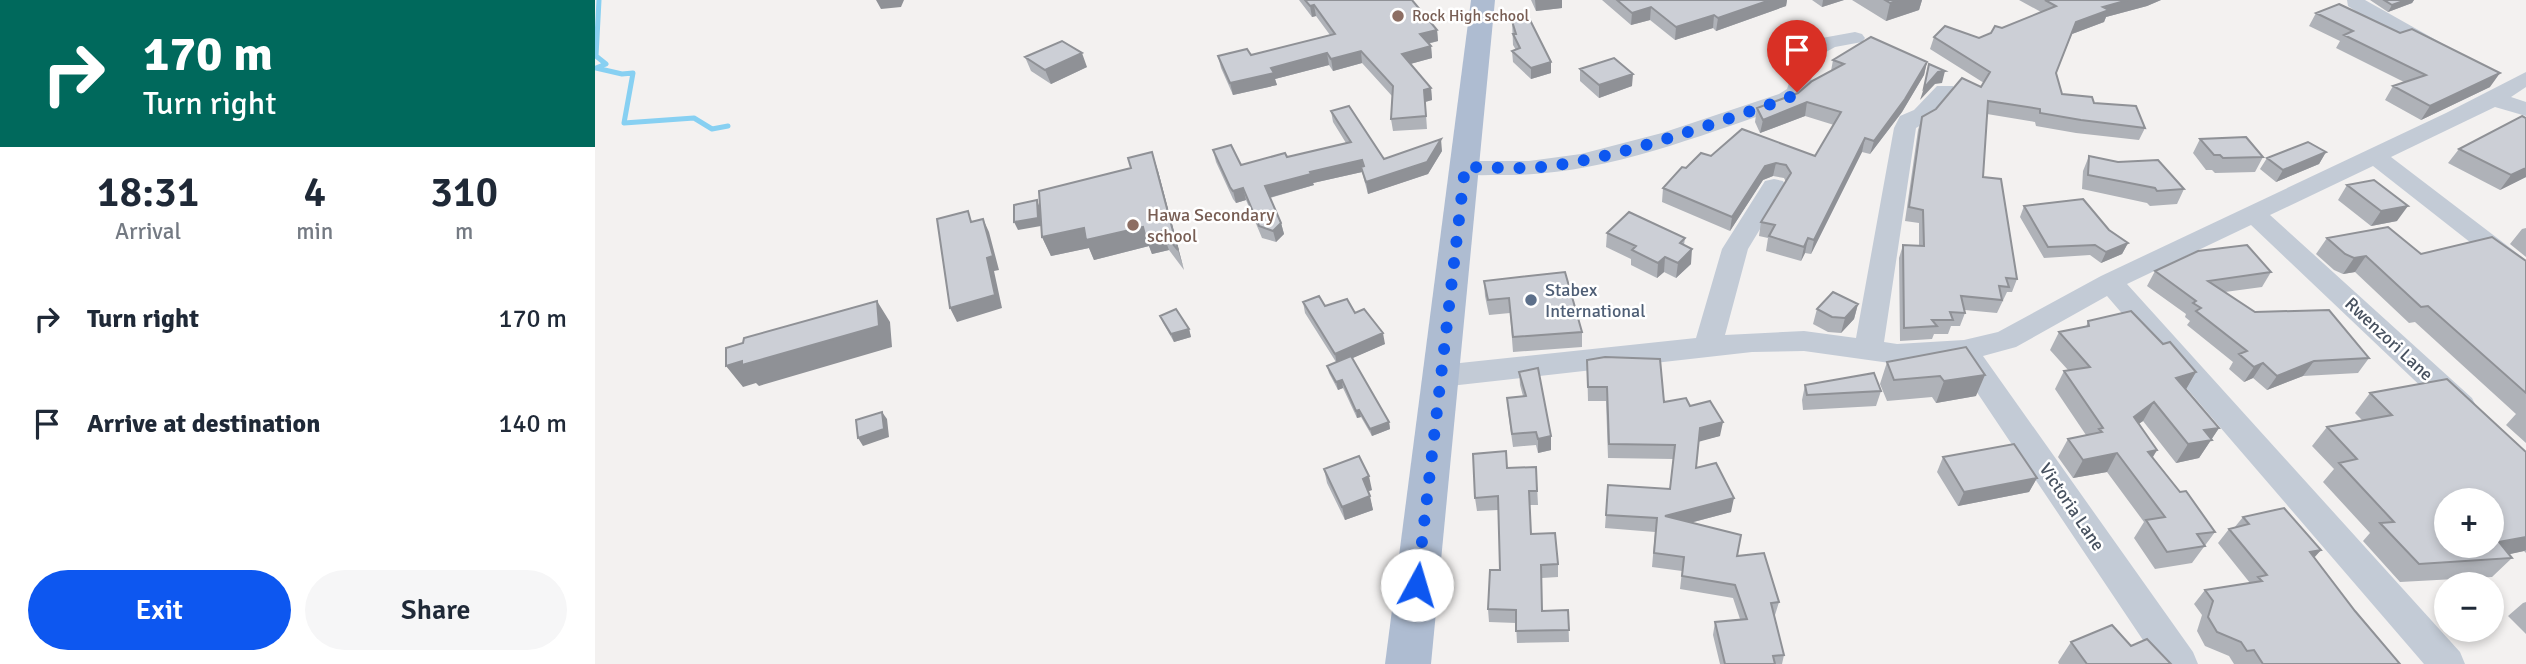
<!DOCTYPE html>
<html lang="en">
<head>
<meta charset="utf-8">
<style>
	:root { --surface:#fff; --page:#f6f6f7; --text:#1f2937; --muted:#747a83; --accent:#0d57f0 }
	body { margin:0; font-family:Signika,sans-serif; background:var(--page); color:var(--text); height:100vh; display:flex; flex-direction:column; font-size:26px; white-space:nowrap }
	* { box-sizing:border-box; margin:0 }
	p { font-size:23px; color:var(--muted) }
	.icon { flex:none; width:38px; height:38px; fill:none; stroke:currentColor; stroke-width:2; stroke-linecap:round; stroke-linejoin:round }
	.map { position:relative; flex:1; overflow:hidden }
	.drawer { display:flex; flex-direction:column; background:var(--surface); width:595px }
	.drawer>* { flex:none }
	.guide { background:#00695c; color:#fff; overflow:hidden }
	.controls { position:absolute; left:1839px; top:488px; display:grid; gap:14px }
	.controls a { display:grid; place-items:center; width:70px; height:70px; border-radius:50%; background:var(--surface); box-shadow:0 4px 10px #0003; font-size:35px }
	.pin { position:absolute; display:grid; place-items:center; width:60px; height:60px; color:#fff; margin:-72px -30px; border-radius:50% 50% 50% 0; rotate:-45deg; box-shadow:0 0 7px #0007 }
	.pin .icon { rotate:45deg }
	.me { position:absolute; width:77px; margin:-38px; rotate:6deg; stroke-linejoin:round; filter:drop-shadow(0 0 5px #0008) }
	.turn { display:flex; align-items:center; gap:24px; height:147px; padding:0 28px; font-size:32px }
	.turn .icon { width:91px; height:91px; stroke-width:2.5 }
	.turn b { display:block; font-size:49px; line-height:60px }
	.eta { display:flex; justify-content:space-evenly; align-items:center; height:119px; text-align:center }
	.eta b { font-size:42px; font-weight:600; line-height:49px }
	.action { display:flex; gap:14px; margin-top:auto; padding:14px 28px }
	.action a { flex:1; height:80px; border-radius:42px; background:var(--accent); color:#fff; font-size:28px; font-weight:600; line-height:80px; text-align:center }
	.action a+a { background:var(--page); color:var(--text) }
	ul { padding:0; list-style:none }
	li { display:flex; align-items:center; gap:21px; height:105px; padding:0 28px }
	li div { flex:1 }
	li b { display:block; font-size:26px }
	li em { font-style:normal }
	main { display:flex; flex:1; min-height:0 }
	.map>svg:first-child { display:block }
</style>
</head>
<body>
<main>
<section class="drawer">
<div class="guide">
<div class="turn"><svg class="icon" aria-label="right" viewBox="0 0 24 24"><path d="M7 20v-9h11M14 6l5 5-5 5"/></svg><div><b>170 m</b>Turn right</div></div>
</div>
<div class="eta">
<div><b>18:31</b><p>Arrival</p></div>
<div><b>4</b><p>min</p></div>
<div><b>310</b><p>m</p></div>
</div>
<ul>
<li><svg class="icon" aria-label="right" viewBox="0 0 24 24"><path d="M7 20v-9h11M14 6l5 5-5 5"/></svg><div><b>Turn right</b></div><em>170 m</em></li>
<li><svg class="icon" aria-label="arrive" viewBox="0 0 24 24"><path d="M6 21V4h12l-3 4 3 4H6"/></svg><div><b>Arrive at destination</b></div><em>140 m</em></li>
</ul>
<div class="action"><a>Exit</a><a>Share</a></div>
</section>
<div class="map">
<svg width="1931" height="664" viewBox="0 0 1931 664">
	<rect width="100%" height="100%" fill="#f3f1f0"/>
	<g fill="none" stroke-linecap="round" stroke-linejoin="round">
		<path stroke="#87d0f2" stroke-width="5" d="M4,0L1,56L11,64L1,68L27,74L38,73L29,123L99,118L117,129L133,126"/>
		<path fill="#c3cbd6" fill-rule="evenodd" d="M1752,0H1770L1850,45L1853,49L1850,53C1828,59 1773,19 1753,6Z
			M1260,32L1267,34L1270,38L1267,42L1240,47L1222,57L1213,92L1200,104C1104,135 1006,177 904,175C890,175 875,176 862,173L858,168L862,163L870,161H934L986,154L1067,133L1184,94L1192,89L1205,50L1227,38Z
			M1931,72V87L1916,97L1931,102V116L1900,107L1796,157L1931,260V282L1922,279L1778,166L1675,215L1877,398L1881,406L1877,414L1866,417L1855,414L1656,225L1532,284L1865,652L1870,664H1829L1512,296L1421,347L1388,356L1598,652L1603,664H1564L1361,361L1302,364L1209,351L1157,352L846,387L836,384L831,376L836,368L846,365L1101,338L1127,249L1170,181L1179,179L1188,181L1191,186L1153,249L1130,335L1209,331L1261,338L1299,128L1305,116L1319,110L1342,86H1358L1361,91L1335,120L1321,128L1289,342L1302,344L1369,340L1403,332L1506,276L1851,113Z"/>
		<path fill="#aebcd1" fill-rule="evenodd" d="M876,0H900L836,664H790Z"/>
	</g>
	<path fill="#afb2b8" d="M704,0H817L842,30L843,41L833,44L836,46L837,58L815,64L836,88L837,100L830,102L832,129L798,131L796,119L797,96L767,63L738,71L734,65L680,79L682,85L638,95L626,68L623,56L656,55L735,35L721,16L717,17Z
		M936,0H967V8L941,11Z
		M1007,0H1192L1191,6L1121,31L1118,28L1080,40L1055,20L1036,25Z
		M1217,0H1249L1227,7Z
		M1257,0H1327L1324,10L1291,21Z
		M1424,0H1566L1552,6L1511,17L1509,22L1477,34L1461,73L1467,94L1499,103L1550,128L1544,140L1481,133L1441,126L1440,122L1392,114L1388,177L1422,279L1417,292H1412L1402,313L1370,310V313L1365,326H1356L1353,334H1339L1337,339L1305,341L1304,258L1308,245L1324,246V223L1310,221L1323,130L1327,117L1386,87L1389,83L1335,49L1339,37L1384,38L1446,12Z
		M1775,0H1819L1817,3L1793,12Z
		M1721,13L1895,87L1826,120L1790,100L1798,86L1809,82L1741,48L1745,41L1714,26Z
		M917,21L956,62V73L936,79L918,62L917,51L921,50L918,45Z
		M430,57L492,67L456,84L436,71Z
		M1238,60L1332,62L1329,75L1307,112L1275,154L1267,152L1216,254L1210,253L1206,261L1171,251L1173,238L1164,236L1166,222L1191,182L1189,178L1178,176L1168,180L1135,231L1067,202L1068,188L1091,168L1116,156H1220L1239,125L1210,116L1165,133L1160,122L1162,108L1203,93L1236,71Z
		M985,69L1037,86L1004,98L985,81Z
		M736,111L789,159L847,151L833,174L773,194L767,172L718,183L719,185L675,198L686,223L689,234L681,242L667,238L651,200L641,203L638,199L621,162L618,150L646,165L692,157L751,143L738,122Z
		M1931,118V177L1905,190L1853,163L1864,149Z
		M1605,139L1668,157L1660,172L1620,173L1617,170H1611L1598,153Z
		M1731,152L1724,164L1681,182L1665,169L1672,158Z
		M1494,156L1523,162L1589,189L1582,204L1555,206L1552,203L1487,189L1488,171Z
		M563,171L589,270L574,250L557,254L554,246L499,260L494,248L456,256L447,237Z
		M1752,185L1802,221L1776,226L1743,200Z
		M1429,206L1514,230L1533,243L1527,254L1506,263L1495,255L1449,258L1425,217Z
		M1931,228V257L1915,244L1927,229Z
		M1012,233L1090,238L1089,245L1096,264L1081,278L1069,272L1062,278L1036,265V259L1011,247Z
		M1732,238L1826,254L1931,261V443L1911,425L1921,414L1820,322L1814,323L1760,272L1748,274L1739,270L1721,254Z
		M1560,271L1676,272L1667,287L1630,292L1660,312L1774,358L1763,373L1708,376L1672,390L1658,378L1649,382L1634,369L1638,362L1592,325L1595,321L1590,317L1591,314L1552,286Z
		M889,281L987,332V347L918,352L915,313L894,315L890,296Z
		M708,302L760,313L790,344L757,358L794,422L795,429L777,436L766,417L762,418L748,388L743,390L734,373L732,366L741,362L710,313Z
		M1263,304L1259,319L1246,333L1233,332L1218,324L1222,309Z
		M565,316L594,329L596,337L579,342L568,323Z
		M1493,321L1568,344L1601,372L1591,389L1624,428L1604,458L1581,463L1548,421L1543,424L1562,450L1558,457L1585,492L1620,532L1597,563L1560,569L1539,538L1549,522L1512,472L1478,478L1463,457L1473,439L1491,435L1460,389L1469,371L1473,370L1455,350L1464,332L1491,327Z
		M1371,347L1381,396L1341,403L1337,397L1292,401L1285,384L1292,362Z
		M992,360L1069,402L1095,406L1125,436L1103,441L1101,468L1136,512L1095,523L1142,556L1184,602L1180,615H1179L1189,655L1187,664H1125L1118,635L1120,622L1145,619L1138,598L1085,589L1087,571L1057,567L1060,532L1010,528L1013,485L1075,489L1078,459L1013,458L1011,401H993Z
		M924,372L956,450L943,453L941,445L918,447L913,411L912,398L928,396L925,385Z
		M1210,385L1286,391L1281,406L1208,410L1207,400Z
		M1775,393L1931,452V553L1929,551L1914,554L1917,558L1897,577L1805,582L1768,541L1775,533L1728,482L1739,469L1717,446L1732,427L1767,420L1760,413Z
		M1348,457L1442,478L1434,492L1363,506L1342,472Z
		M941,467L943,505H934L936,534L963,564V577L947,578V611L973,610L974,642L922,643L921,623L894,622L893,609L905,570L903,510L882,511L880,498L912,468Z
		M729,469L777,490L773,491L778,510L750,520L732,483Z
		M1648,517L1726,550L1719,558L1760,611L1805,664H1639L1634,656L1610,646L1602,631L1607,615L1599,604L1610,590L1655,583L1623,543L1634,529L1639,528Z
		M1931,602V634L1913,616L1928,603Z
		M1476,642L1536,646L1576,664H1464L1463,662Z"/>
	<path fill="#8f9196" d="M281,0H309L306,7L286,9Z
		M940,0H967V8L941,11Z
		M1175,0H1192L1191,6L1121,31L1123,18Z
		M1228,0H1249L1227,7Z
		M1304,0H1327L1324,10L1291,21L1295,3Z
		M1533,0H1566L1552,6L1511,17L1509,22L1477,34L1481,22L1508,7Z
		M1811,0H1819L1817,3L1793,12L1797,5Z
		M719,5L721,16L717,17L715,6Z
		M1056,7L1055,20L1036,25L1037,13Z
		M1119,15L1118,28L1080,40L1081,27Z
		M842,30L843,41L826,45L825,34Z
		M836,46L837,58L808,66L807,54Z
		M766,51L767,63L738,71L736,59Z
		M487,53L492,67L456,84L450,70Z
		M732,53L734,65L680,79L682,85L638,95L635,83L676,68Z
		M956,62V73L936,79V68Z
		M1332,62L1329,75L1307,112L1275,154L1279,141Z
		M1350,71L1347,83L1340,84L1325,100L1329,88L1343,72Z
		M1905,73L1895,87L1826,120L1835,106Z
		M1038,74L1037,86L1004,98V85Z
		M836,88L837,100L830,102L832,129L829,90Z
		M1212,102L1210,116L1165,133L1168,120Z
		M1270,138L1267,152L1216,254L1219,240Z
		M846,139L847,151L833,174L773,194L771,182Z
		M557,152L563,171L589,270L583,250Z
		M1731,152L1724,164L1681,182L1688,170Z
		M767,160L769,172L766,167L767,172L718,183L719,185L673,198L670,186L715,172Z
		M1181,163L1178,176L1168,180L1135,231L1137,217L1170,166Z
		M1931,168V177L1905,190L1916,175Z
		M648,188L651,200L641,203L638,191Z
		M442,200L445,208L446,226L423,230L419,222Z
		M1813,206L1802,221L1776,226L1786,211Z
		M388,219L394,232L404,270L399,271L407,308L362,322L355,308L392,258Z
		M686,223L689,234L681,242L678,231Z
		M548,227L567,231L574,250L557,254L554,246L499,260L494,248L456,256L447,237L489,228Z
		M1213,238L1210,253L1206,261L1209,247Z
		M1533,243L1527,254L1506,263L1511,252Z
		M1097,249L1096,264L1081,278L1083,263Z
		M1771,256L1760,272L1748,274L1759,258Z
		M1070,257L1069,272L1062,278L1063,263Z
		M282,301L295,322L297,347L164,386L161,383L148,387L131,366Z
		M1263,304L1259,319L1246,333L1250,318Z
		M594,329L596,337L579,342L576,334Z
		M788,333L790,344L742,365L740,354Z
		M1719,361L1708,376L1672,390L1682,376Z
		M1668,363L1658,378L1649,382L1659,367Z
		M1601,372L1590,391L1581,378Z
		M1390,375L1381,396L1341,403L1349,381Z
		M747,380L748,388L743,390L741,382Z
		M1559,402L1548,421L1528,435L1539,417Z
		M764,410L766,417L762,418L761,411Z
		M287,412L292,419L294,437L268,446L263,438Z
		M794,422L795,429L777,436L775,429Z
		M1128,422L1125,436L1103,442L1105,428Z
		M1624,428L1604,458L1581,463L1593,444L1609,430Z
		M956,436V450L943,453V439Z
		M1562,450L1551,468L1553,452Z
		M1522,453L1512,472L1478,478L1488,460Z
		M774,476L777,490L771,492L768,479Z
		M1442,478L1434,492L1363,506L1369,492Z
		M775,496L778,510L750,520L747,507Z
		M1139,498L1136,512L1068,530L1070,516Z
		M1931,537V550L1929,551L1884,561L1904,542Z
		M1726,550L1713,564L1715,552Z"/>
	<path fill="#cccfd6" stroke="#8f9196" stroke-width="2" fill-rule="evenodd" d="M710,0H817L842,30L825,34L836,46L807,54L836,88L829,90L831,116L796,119L798,86L766,51L736,59L732,53L676,68L679,73L635,83L623,56L652,49L656,55L740,34L719,5L715,6Z
		M1022,0H1175L1123,18L1119,15L1081,27L1056,7L1037,13Z
		M1290,0H1304L1295,3Z
		M1450,0H1533L1508,7L1514,10L1481,22L1461,73L1467,94L1497,97L1499,103L1541,106L1550,128L1486,120L1445,113V109L1393,101L1388,177L1406,179L1422,279L1411,278L1414,287L1404,286L1407,300L1366,296L1370,313L1355,312L1358,320H1337L1342,326L1309,328L1308,245L1329,246L1328,210L1314,207L1327,117L1341,109L1367,78L1386,87L1395,72L1339,37L1350,26L1384,38L1396,33L1400,26L1407,28L1461,6Z
		M1789,0H1811L1797,5Z
		M1744,4L1805,33L1817,29L1905,73L1835,106L1798,86L1831,75L1749,35L1758,31L1721,13Z
		M935,20L956,62L936,68L917,51L925,48L918,34H921L917,21Z
		M1276,37L1332,62L1310,99L1279,141L1270,138L1219,240L1213,238L1209,247L1174,236L1180,225L1166,222L1196,173L1191,165L1181,163L1170,166L1137,217L1068,188L1087,167L1091,168L1106,153L1116,156L1147,129L1220,156L1246,112L1212,102L1168,120L1162,108L1203,93L1217,81L1249,64L1238,60Z
		M467,41L487,53L450,70L430,57Z
		M1019,58L1038,74L1004,85L985,69Z
		M1334,64L1350,71L1343,72L1329,88Z
		M754,106L789,159L846,139L832,162L771,182L766,167L769,166L767,160L715,172L716,174L670,186L686,223L678,231L664,226L648,188L638,191L635,187L618,150L636,145L646,165L690,153L692,157L756,142L736,111Z
		M1927,116L1931,118V168L1916,175L1864,149Z
		M1651,137L1668,157L1628,158L1625,155H1619L1605,139Z
		M1713,142L1731,152L1688,170L1672,158Z
		M557,152L583,250L567,231L550,235L548,227L491,240L489,228L447,237L444,191L536,168L533,158Z
		M1494,156L1523,162L1563,160L1589,189L1562,191L1560,188L1493,175Z
		M1779,180L1813,206L1786,211L1752,185Z
		M1488,199L1514,230L1533,243L1511,252L1500,245L1453,247L1429,206Z
		M442,200L443,218L419,222V205Z
		M373,211L376,222L388,219L398,256L392,258L400,295L355,308L342,219Z
		M1034,212L1090,238L1085,243L1097,249L1083,263L1070,257L1063,263L1037,250L1041,246L1012,233Z
		M1793,227L1826,254L1897,237L1931,261V393L1833,306L1826,307L1771,256L1759,258L1750,254L1732,238Z
		M1652,245L1676,272L1613,281L1660,312L1734,310L1774,358L1719,361L1682,376L1668,363L1659,367L1644,354L1652,351L1601,311L1606,308L1598,303L1601,301L1560,271L1603,251Z
		M970,272L987,332L918,337L914,298L893,300L889,281Z
		M1238,292L1263,304L1250,318L1237,317L1222,309Z
		M724,296L730,306L752,299L760,313L769,309L788,333L740,354L708,302Z
		M282,301L284,326L147,365V361L131,366V348L148,343L149,338Z
		M581,309L594,329L576,334L565,316Z
		M1536,311L1568,344L1575,342L1601,372L1581,378L1624,428L1609,430L1617,440L1593,444L1559,402L1539,417L1562,450L1553,452L1585,492L1591,491L1620,532L1602,534L1610,546L1572,552L1551,520L1570,517L1522,453L1488,460L1473,439L1507,432L1504,429L1508,428L1469,371L1495,367L1464,332L1494,326L1493,321Z
		M1371,347L1390,375L1349,381L1345,376L1299,380L1292,362Z
		M756,356L794,422L775,429L764,410L761,411L747,380L741,382L732,366Z
		M1010,357L1065,359L1069,402L1091,398L1095,406L1115,401L1128,422L1105,428L1101,468L1121,463L1139,498L1070,516L1146,535L1142,556L1169,553L1184,602L1176,603L1189,655L1178,656L1180,664H1130L1120,622L1152,619L1140,585L1087,576L1089,557L1059,553L1062,518L1011,515L1013,485L1075,489L1080,445L1014,444L1012,387H993L992,360Z
		M943,368L956,436L943,439L941,432L917,434L912,398L931,396L924,372Z
		M1279,373L1286,391L1212,395L1210,385Z
		M1852,379L1931,452V537L1904,542L1917,558L1824,564L1785,523L1799,522L1744,463L1762,459L1732,427L1797,415L1775,393ZM1852,500H1897V546H1852Z
		M287,412L289,429L263,438L261,420Z
		M1419,444L1442,478L1369,492L1348,457Z
		M911,451L912,468L941,467L942,491H934L936,534L960,533L963,564L946,565L947,611L973,610L974,630L921,631V610L893,609L895,570H905L903,496L880,498L878,454Z
		M764,456L774,476L768,479L775,496L747,507L729,469Z
		M1689,508L1726,550L1715,552L1760,611L1805,664H1668L1659,650L1652,651L1646,642L1622,632L1613,617L1618,601L1610,590L1667,581L1663,577L1672,575L1634,529L1654,524L1648,517Z
		M1517,625L1536,646L1552,639L1576,664H1492L1476,642Z"/>
	<g fill="none" stroke-linecap="round" stroke-linejoin="round">
		<path stroke="#0d57f0" stroke-width="12" stroke-dasharray="0 21.6" d="M822,585L870,167C898,167 928,170 955,166C1037,155 1114,124 1192,99L1202,92"/>
	</g>
	<g fill="#8d6e63" stroke="#fff" stroke-width="2.5">
		<circle cx="803" cy="16" r="7"/>
		<circle cx="538" cy="225" r="7"/>
	</g>
	<circle fill="#5c6f8a" stroke="#fff" stroke-width="2.5" cx="936" cy="300" r="7"/>
	<g text-anchor="middle" dominant-baseline="central" stroke-width="5" stroke-linejoin="round" paint-order="stroke">
		<g font-size="16" fill="#785e54" stroke="#fff" text-anchor="start">
			<text x="817" y="16">Rock High school</text>
		</g>
		<g font-size="18" fill="#785e54" stroke="#fff" text-anchor="start">
			<text x="552" y="215">Hawa Secondary<tspan x="552" dy="21">school</tspan></text>
		</g>
		<g font-size="18" fill="#4e5e75" stroke="#fff" text-anchor="start">
			<text x="950" y="290">Stabex<tspan x="950" dy="21">International</tspan></text>
		</g>
		<g font-size="18" fill="#47515f" stroke="#fff">
			<text transform="translate(1794 339) rotate(43)">Rwenzori Lane</text>
			<text transform="translate(1477 507) rotate(56)">Victoria Lane</text>
		</g>
	</g>
</svg>
<div class="controls">
<a>+</a>
<a>−</a>
</div>
<div class="pin" style="left:1202px;top:92px;background:#d93025"><svg class="icon" aria-label="arrive" viewBox="0 0 24 24"><path d="M6 21V4h12l-3 4 3 4H6"/></svg></div>
<svg class="me" style="left:822px;top:585px" viewBox="-20 -20 40 40"><circle r="19" fill="#fff"/><path d="M0-13L10 11 0 6-10 11z" fill="#0d57f0"/></svg>
</div>
</main>
</body>
</html>
